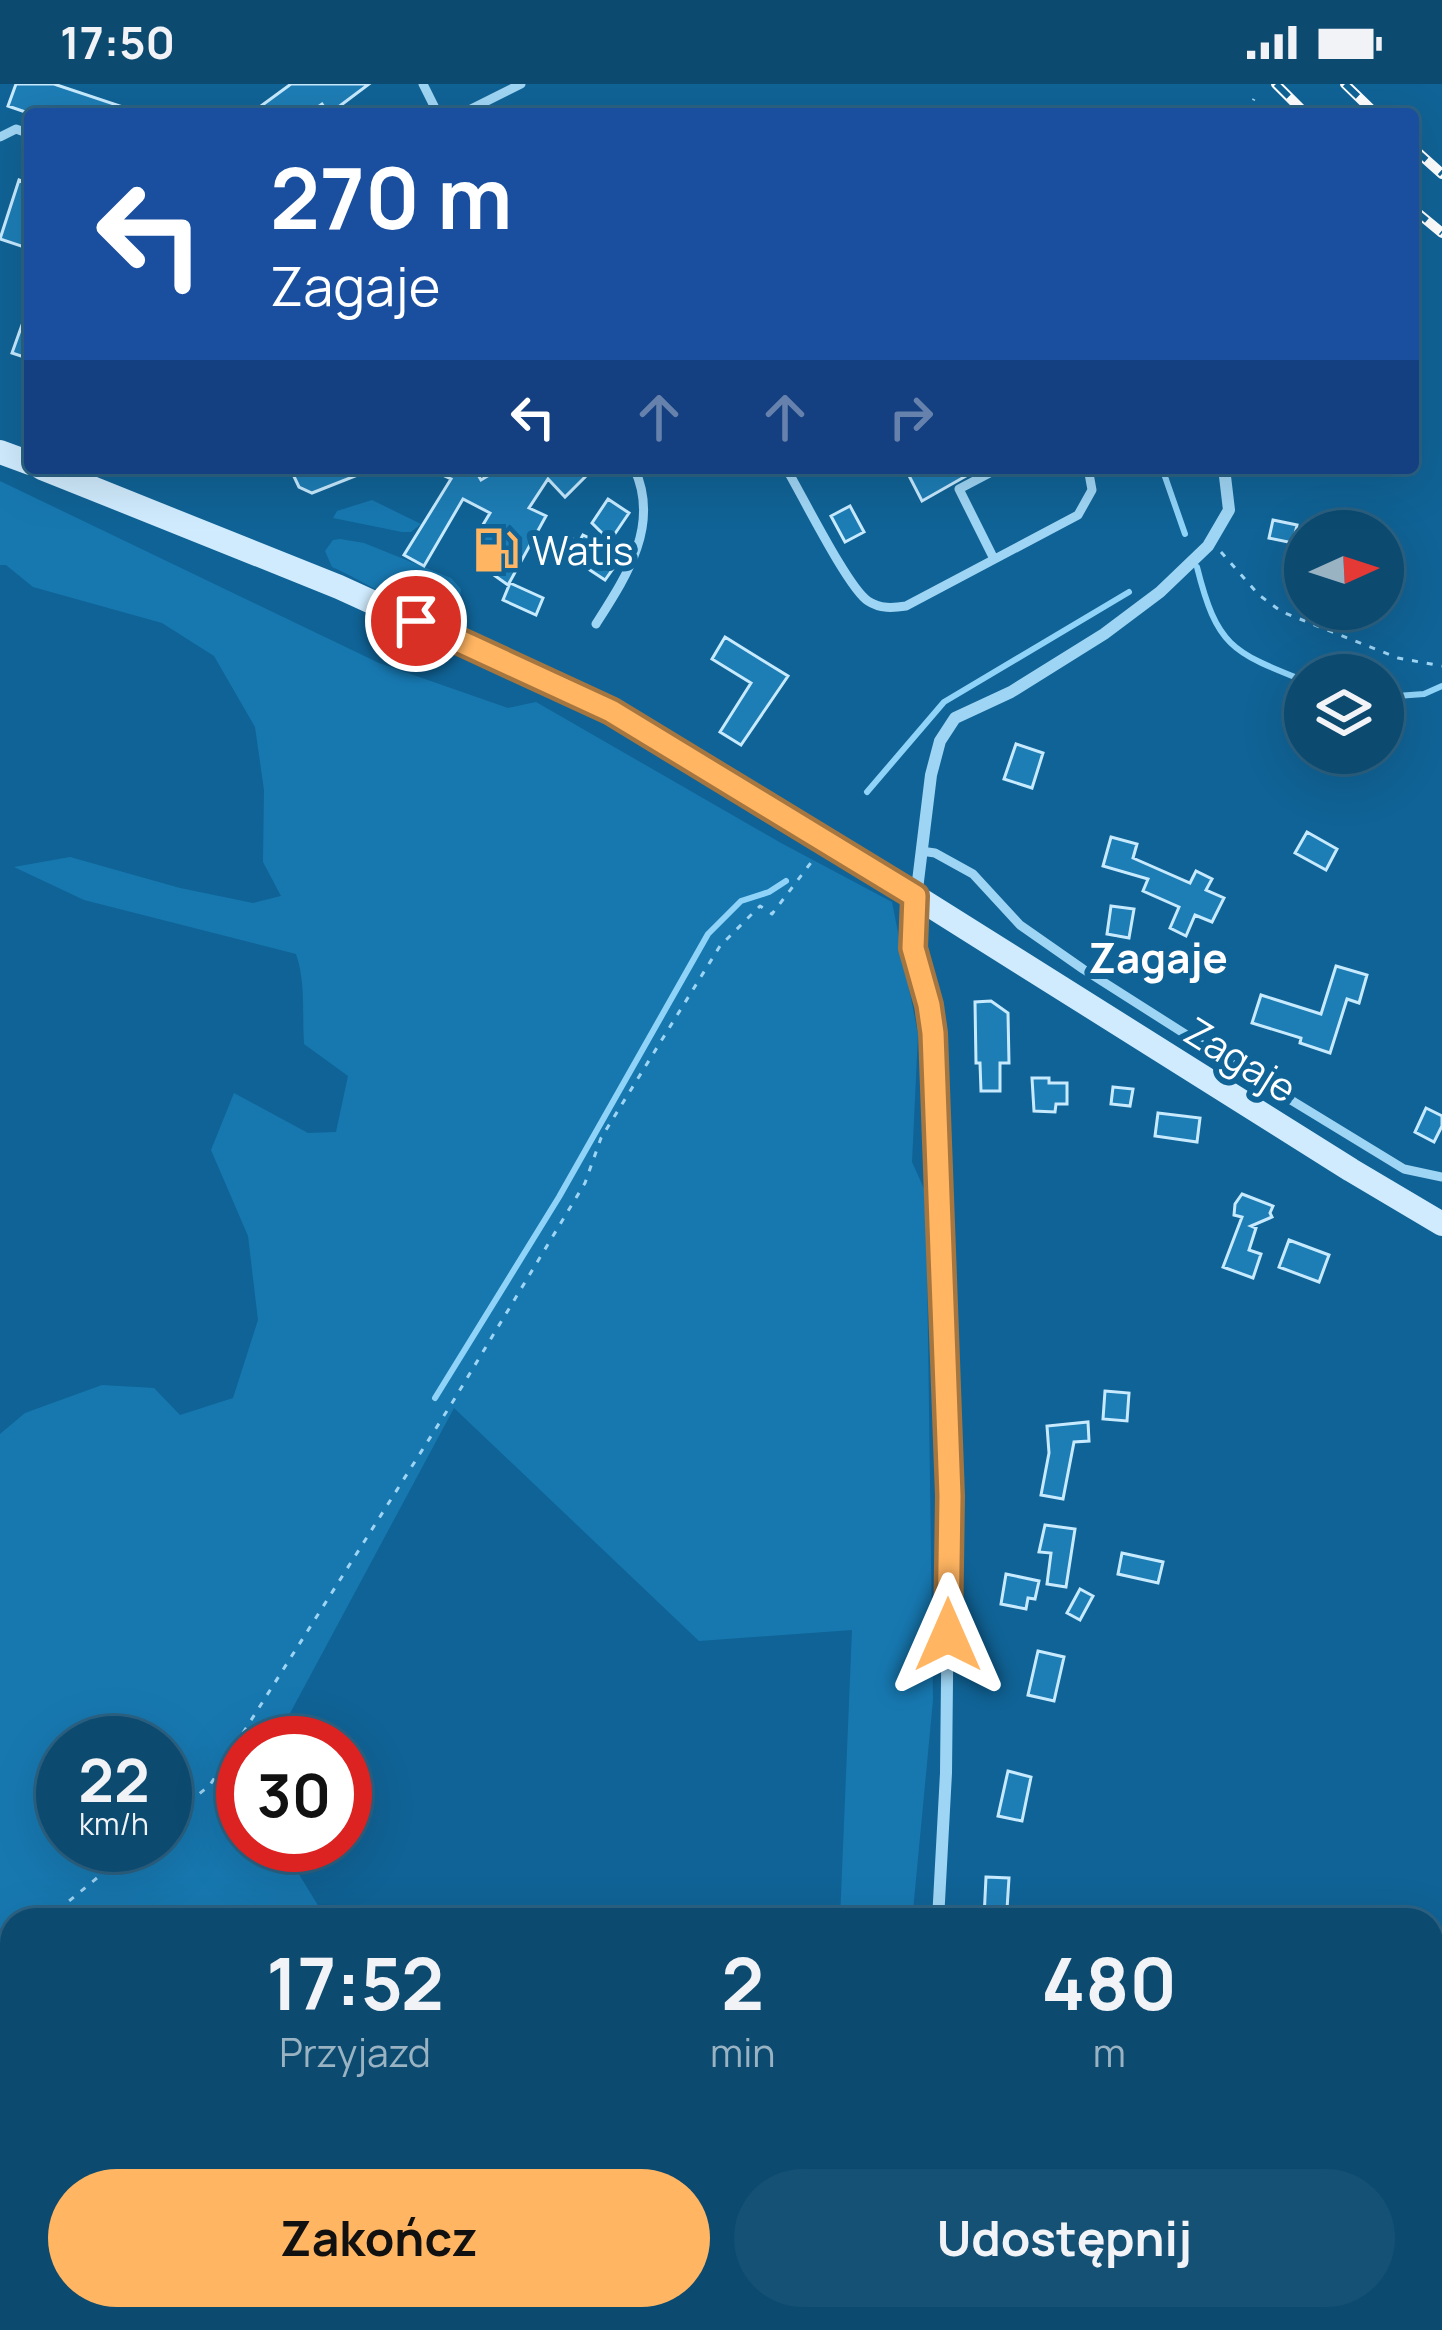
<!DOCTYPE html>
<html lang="pl">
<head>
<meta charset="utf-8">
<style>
	:root { --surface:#0c4a70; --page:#155175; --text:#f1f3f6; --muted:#9ab3c3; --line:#2c6283; --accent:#ffb562 }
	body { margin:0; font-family:Manrope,sans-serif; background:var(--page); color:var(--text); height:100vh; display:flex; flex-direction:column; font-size:45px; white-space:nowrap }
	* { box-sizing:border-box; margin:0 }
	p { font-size:39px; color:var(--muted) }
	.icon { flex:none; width:66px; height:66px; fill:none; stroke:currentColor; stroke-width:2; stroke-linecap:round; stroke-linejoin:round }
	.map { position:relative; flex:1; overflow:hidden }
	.drawer { position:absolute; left:0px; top:1824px; width:1443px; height:423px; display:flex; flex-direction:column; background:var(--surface); border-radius:36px 36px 0 0; box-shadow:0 12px 48px #0002,0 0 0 3px var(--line) }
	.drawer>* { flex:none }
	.guide { position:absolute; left:24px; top:24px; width:1395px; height:366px; border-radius:12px; box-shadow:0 12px 48px #0002,0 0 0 3px var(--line); background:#1a4fa0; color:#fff; overflow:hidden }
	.needle { width:78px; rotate:87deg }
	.fabs { position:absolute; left:1284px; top:426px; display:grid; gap:24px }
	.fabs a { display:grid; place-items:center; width:120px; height:120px; border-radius:50%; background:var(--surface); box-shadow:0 12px 48px #0002,0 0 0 3px var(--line); font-size:60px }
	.speed { position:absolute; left:36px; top:1632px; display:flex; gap:24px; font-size:60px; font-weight:700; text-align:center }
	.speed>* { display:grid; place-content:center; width:156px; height:156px; border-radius:50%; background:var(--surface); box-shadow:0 12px 48px #0002,0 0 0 3px var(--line); line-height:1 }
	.speed small { font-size:30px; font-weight:400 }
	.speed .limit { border:18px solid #d22; background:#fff; color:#111 }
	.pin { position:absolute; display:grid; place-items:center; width:102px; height:102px; color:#fff; margin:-51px; border:6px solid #fff; border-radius:50%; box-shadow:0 3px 12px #0007 }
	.me { position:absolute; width:132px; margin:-66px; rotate:0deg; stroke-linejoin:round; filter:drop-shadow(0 0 9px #0008) }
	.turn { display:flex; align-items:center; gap:42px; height:252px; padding:0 48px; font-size:54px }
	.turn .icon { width:156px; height:156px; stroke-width:2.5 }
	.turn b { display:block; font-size:84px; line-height:102px }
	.lanes { display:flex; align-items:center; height:114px; padding:0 48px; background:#0003; justify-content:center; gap:60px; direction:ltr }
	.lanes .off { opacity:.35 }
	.eta { display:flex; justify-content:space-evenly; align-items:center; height:204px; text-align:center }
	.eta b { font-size:72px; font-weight:700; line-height:84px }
	.action { display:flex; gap:24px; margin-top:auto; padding:24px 48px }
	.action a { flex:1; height:138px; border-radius:72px; background:var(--accent); color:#111; font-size:48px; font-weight:700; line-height:138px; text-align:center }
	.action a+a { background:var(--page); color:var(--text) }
	.status { display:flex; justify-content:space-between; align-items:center; height:84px; padding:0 60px; background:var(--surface); direction:ltr }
	.status svg { height:33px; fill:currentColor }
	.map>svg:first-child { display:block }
</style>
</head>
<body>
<div class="status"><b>17:50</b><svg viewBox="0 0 49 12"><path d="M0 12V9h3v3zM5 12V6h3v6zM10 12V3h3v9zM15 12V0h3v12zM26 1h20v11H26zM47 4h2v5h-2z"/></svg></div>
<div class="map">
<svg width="1442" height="2246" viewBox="0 0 1442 2246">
	<rect width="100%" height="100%" fill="#106396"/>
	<path fill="#1778b0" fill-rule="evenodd" d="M0,397L379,579L508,624L536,618L781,759L892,818L918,950L912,1078L926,1109L933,1616L913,1827L909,1836H840L852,1546L699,1557L454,1324L274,1659H243V1761H281L327,1836H12V2235H168L149,2246H0V1350L25,1329L102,1301L154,1304L180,1331L233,1314L258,1236L248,1152L211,1066L234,1009L308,1049L336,1048L348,992L304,960C302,929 306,899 296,870L84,816L14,783L70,773L180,804L253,819L281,812L263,778L264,706L255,643L214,572L162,539L33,503L6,481H0ZM63,1659H165V1761H63Z
		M372,416L421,440L411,448H402L333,434L337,427Z
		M340,455L364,459L451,494L461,505L460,517C421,541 369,498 332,483L325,467L333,456Z"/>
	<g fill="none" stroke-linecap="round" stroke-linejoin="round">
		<path stroke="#90d3f8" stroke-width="6" d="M1162,384L1185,450
			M1197,483C1217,563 1232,568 1305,597
			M1383,613L1424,610L1442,602
			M867,708L944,618L1129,508
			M435,1314L559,1113L708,850L741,817L769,808L786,797"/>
	</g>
	<path fill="#1d7db5" stroke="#c7eafe" stroke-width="3" d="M16,0H54L135,27V30H31L8,22Z
		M291,0H369L329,30L322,20L308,30H250Z
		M19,96L30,100V165L0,155Z
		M28,224H30V275L12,269Z
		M290,384H372L373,385L312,409L299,403Z
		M427,384H474L481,396L501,384H594L565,413L548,395L529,424L546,432L508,501L491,489L482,474L485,472L484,460L478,449L490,429L463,415L424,482L404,471L451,395Z
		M905,384H980L922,417Z
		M608,415L629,429L610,457L592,439Z
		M850,422L864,448L845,458L831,432Z
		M1273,436L1297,441L1293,459L1269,454Z
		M583,451L606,462L600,472L615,482L605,496L564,469L573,455L579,458Z
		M510,499L543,514L536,531L503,516Z
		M725,553L788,592L741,661L720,648L751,599L712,575Z
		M1016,660L1043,669L1032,704L1004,695Z
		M1307,748L1337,765L1326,786L1295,769Z
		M1111,753L1137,760L1133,774L1190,799L1196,787L1212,795L1206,806L1224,814L1212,838L1195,831L1186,852L1170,844L1179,823L1143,807L1148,795L1103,782Z
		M1111,822L1134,825L1129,854L1107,850Z
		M1336,882L1367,891L1359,919L1347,915L1330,969L1300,959L1301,954L1252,939L1261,911L1321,930Z
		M991,917L1008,929L1009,979H1000V1007H981L980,979H976L975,918Z
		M1032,994H1049V999H1067V1020H1056L1055,1028L1034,1027Z
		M1113,1003L1133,1005L1130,1022L1111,1020Z
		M1426,1024L1442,1032V1042L1434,1058L1415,1048Z
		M1158,1029L1200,1034L1197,1058L1155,1052Z
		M1242,1110L1273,1122L1270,1129L1272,1133L1251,1142L1256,1144L1249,1166L1261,1170L1253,1194L1223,1183L1242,1133L1234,1131L1235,1120Z
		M1289,1156L1329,1171L1319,1198L1279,1183Z
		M1105,1307L1129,1309L1127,1337L1103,1335Z
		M1088,1338L1089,1357L1074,1358L1063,1415L1041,1411L1049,1369L1047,1342Z
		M1045,1441L1075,1445L1066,1503L1047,1500L1051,1469L1039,1468Z
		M1122,1469L1163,1478L1158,1499L1118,1490Z
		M1006,1490L1039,1497L1035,1515L1028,1514L1026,1525L1001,1520Z
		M1080,1505L1093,1512L1080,1536L1067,1529Z
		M1038,1567L1064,1573L1054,1617L1028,1611Z
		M1008,1687L1031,1693L1022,1737L998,1732Z
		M986,1793L1009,1794L1007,1825L1000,1824L999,1835L984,1834Z"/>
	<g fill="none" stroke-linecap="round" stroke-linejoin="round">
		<path stroke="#9fd5f4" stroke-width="3" stroke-dasharray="6 9" stroke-linecap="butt" d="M1247,30L1254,15
			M1221,468L1259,511L1282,528L1398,574L1442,582
			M165,1738L210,1701L452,1319L585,1099L601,1054L720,862L760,822L772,830L813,776
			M46,1836L137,1761
			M0,1849L12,1873
			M0,1873L12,1864
			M191,2235L196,2246"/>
		<path stroke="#9fd5f4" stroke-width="9" d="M423,0L438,30
			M461,30L521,0
			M0,53L16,45L30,50
			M786,384C802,411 848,504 868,517C880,525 893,524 906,522L1078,431L1092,406L1088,384
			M994,475L959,405L999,384
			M596,540C626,493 661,441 634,384
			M921,767L935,769L973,790L1020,841L1083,885L1237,983L1404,1085L1442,1093"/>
		<path stroke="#9fd5f4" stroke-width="12" d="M938,1836L946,1689L949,1412L933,949L929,921L913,864V838L931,691L940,657L955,634L1011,608L1104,550L1160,508L1208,462L1229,426L1224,384
			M953,2235L956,2246
			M225,2246L246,2235"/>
		<path stroke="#cfebfd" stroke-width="24" d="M0,368L30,379
			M42,384L339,503L611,627L915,812L1351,1086L1442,1140"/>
		<g stroke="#fff" stroke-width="10">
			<path id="rail" d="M1276,0L1306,30
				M1345,0L1376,30
				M1413,64L1442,90
				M1413,125L1442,149"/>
		</g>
		<use href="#rail" stroke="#106396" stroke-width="6" stroke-dasharray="18" stroke-linecap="butt"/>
	</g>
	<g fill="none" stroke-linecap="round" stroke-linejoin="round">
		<g stroke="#a67640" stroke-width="30">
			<path id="route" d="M416,537L611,627L915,812L913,864L929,921L933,949L950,1412L948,1551"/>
		</g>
		<use href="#route" stroke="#ffb562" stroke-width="21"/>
	</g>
	<defs>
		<g id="fuel-bare" transform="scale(3.6)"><path d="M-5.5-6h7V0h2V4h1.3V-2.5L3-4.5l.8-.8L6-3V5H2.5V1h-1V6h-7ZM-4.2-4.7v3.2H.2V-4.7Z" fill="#ffb562" stroke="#106396" stroke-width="2.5" paint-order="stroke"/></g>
	</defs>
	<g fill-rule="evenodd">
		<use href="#fuel-bare" x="496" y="466"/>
	</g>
	<g text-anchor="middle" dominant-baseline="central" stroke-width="12" stroke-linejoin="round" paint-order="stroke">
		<g font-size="39" fill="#fff" stroke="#106396" text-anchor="start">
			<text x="532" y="466">Watis</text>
		</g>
		<g font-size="39" fill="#fff" stroke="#106396">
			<text transform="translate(1241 975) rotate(32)">Zagaje</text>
		</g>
		<g font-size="42" font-weight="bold" fill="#fff" stroke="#106396">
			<text x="1158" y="873">Zagaje</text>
		</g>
	</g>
</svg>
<div class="fabs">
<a><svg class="needle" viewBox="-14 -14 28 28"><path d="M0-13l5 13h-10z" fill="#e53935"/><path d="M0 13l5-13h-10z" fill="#9ab3c3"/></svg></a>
<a><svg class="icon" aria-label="layers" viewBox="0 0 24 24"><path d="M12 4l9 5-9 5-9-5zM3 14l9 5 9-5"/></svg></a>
</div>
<div class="speed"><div>22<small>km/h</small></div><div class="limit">30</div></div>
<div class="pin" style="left:416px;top:537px;background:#d93025"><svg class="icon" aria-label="arrive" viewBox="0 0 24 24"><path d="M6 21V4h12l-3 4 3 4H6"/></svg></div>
<svg class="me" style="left:948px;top:1551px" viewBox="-20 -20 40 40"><path d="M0-17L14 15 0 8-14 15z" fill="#ffb562" stroke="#fff" stroke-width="4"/></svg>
<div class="guide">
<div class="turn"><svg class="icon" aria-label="left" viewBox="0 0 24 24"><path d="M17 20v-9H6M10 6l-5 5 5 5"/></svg><div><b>270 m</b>Zagaje</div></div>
<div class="lanes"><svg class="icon" aria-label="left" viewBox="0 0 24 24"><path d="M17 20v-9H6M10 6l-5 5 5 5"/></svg><svg class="icon off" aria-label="ahead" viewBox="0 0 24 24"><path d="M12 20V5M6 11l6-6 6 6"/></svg><svg class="icon off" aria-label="ahead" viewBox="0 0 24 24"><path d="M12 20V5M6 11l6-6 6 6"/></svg><svg class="icon off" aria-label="right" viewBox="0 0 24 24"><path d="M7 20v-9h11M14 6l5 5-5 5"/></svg></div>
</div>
<section class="drawer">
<div class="eta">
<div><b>17:52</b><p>Przyjazd</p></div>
<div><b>2</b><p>min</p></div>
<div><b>480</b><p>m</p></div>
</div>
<div class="action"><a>Zakończ</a><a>Udostępnij</a></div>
</section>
</div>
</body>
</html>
